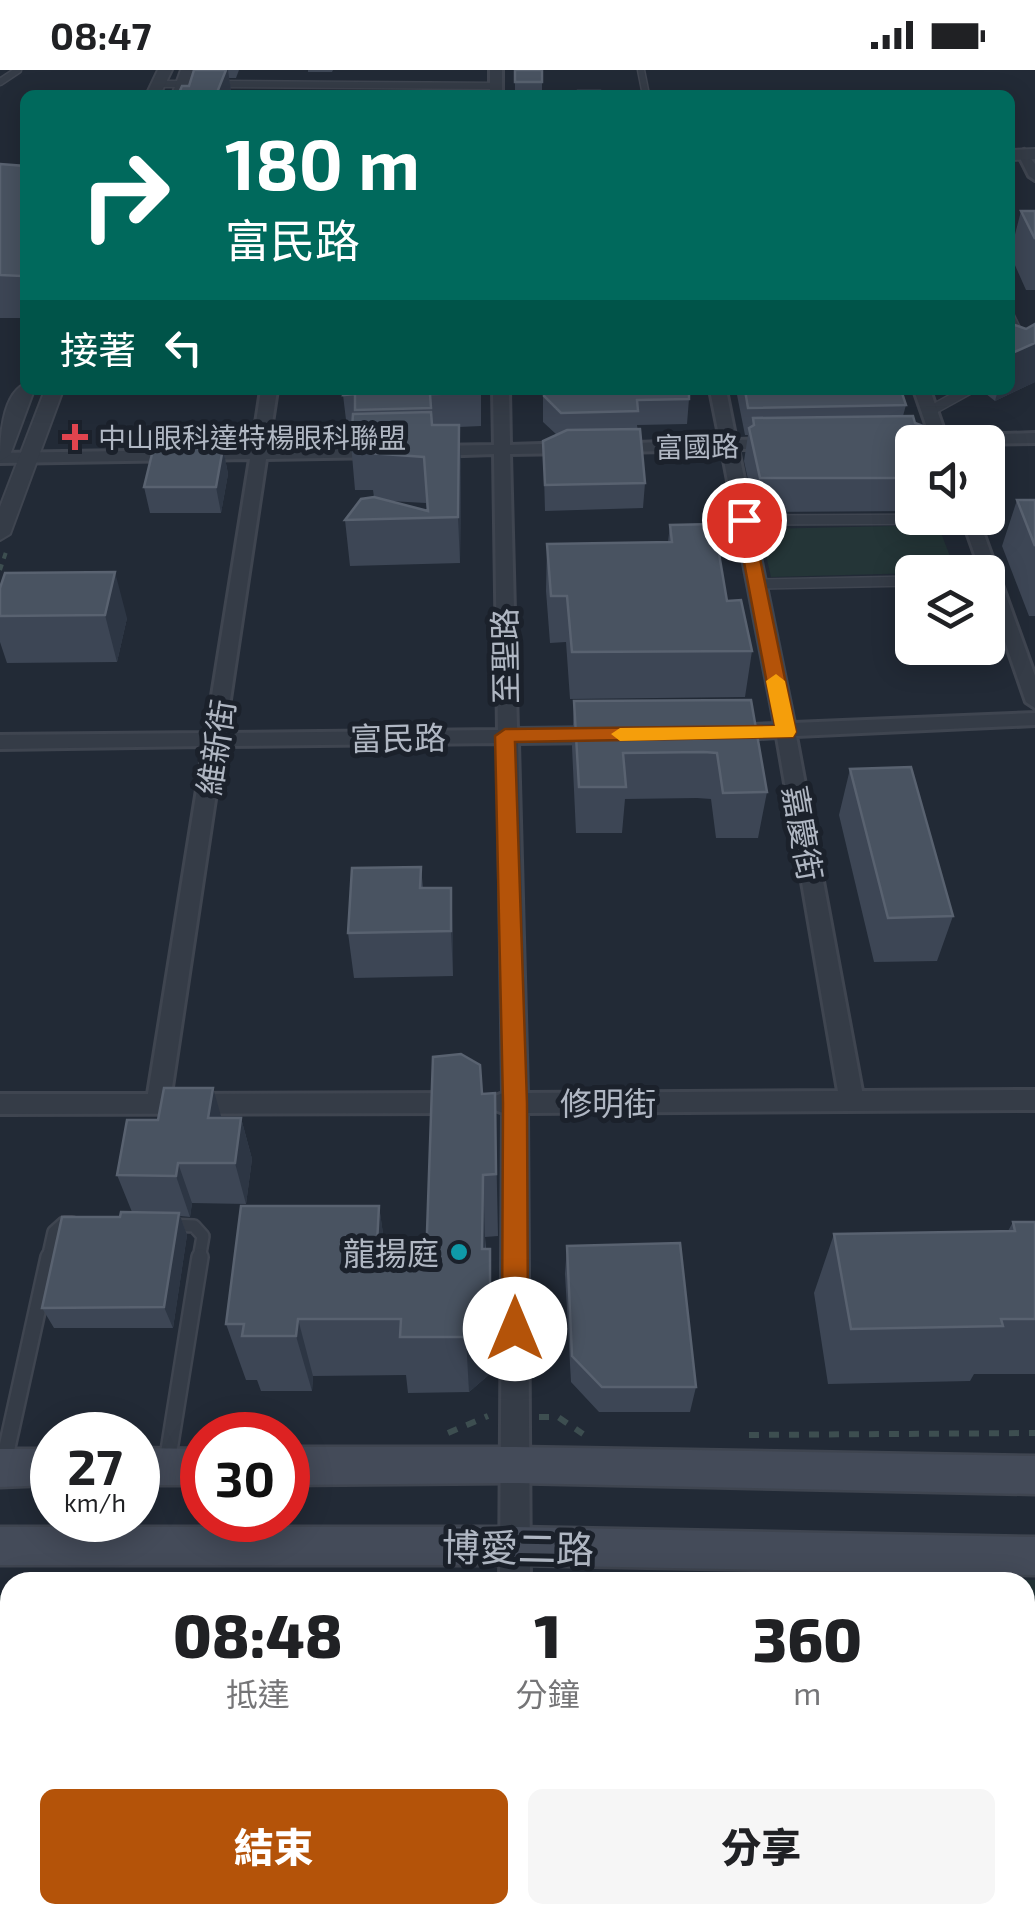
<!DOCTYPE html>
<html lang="zh-TW">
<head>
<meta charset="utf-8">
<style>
	:root { --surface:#fff; --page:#f6f6f6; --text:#202124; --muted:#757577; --accent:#b45309 }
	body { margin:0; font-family:"Exo 2","Noto Sans TC",sans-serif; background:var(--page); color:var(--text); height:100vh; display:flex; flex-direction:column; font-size:38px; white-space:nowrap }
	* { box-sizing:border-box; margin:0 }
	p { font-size:32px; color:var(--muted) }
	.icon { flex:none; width:55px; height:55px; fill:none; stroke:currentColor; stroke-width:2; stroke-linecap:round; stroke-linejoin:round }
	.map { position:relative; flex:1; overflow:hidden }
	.sheet { position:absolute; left:0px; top:1502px; width:1035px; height:352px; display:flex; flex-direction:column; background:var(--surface); border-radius:30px 30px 0 0; box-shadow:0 5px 25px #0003 }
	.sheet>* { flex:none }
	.guide { position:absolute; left:20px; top:20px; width:995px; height:305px; border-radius:15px; box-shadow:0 5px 25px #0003; background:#00695c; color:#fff; overflow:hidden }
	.buttons { position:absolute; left:895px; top:355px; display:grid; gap:20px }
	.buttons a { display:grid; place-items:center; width:110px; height:110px; border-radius:15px; background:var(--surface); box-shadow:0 5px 25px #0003; font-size:50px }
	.speed { position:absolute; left:30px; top:1342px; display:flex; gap:20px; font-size:50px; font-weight:700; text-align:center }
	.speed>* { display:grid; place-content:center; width:130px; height:130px; border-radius:50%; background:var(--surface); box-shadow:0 5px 25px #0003; line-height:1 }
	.speed small { font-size:25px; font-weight:400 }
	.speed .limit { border:15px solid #d22; background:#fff; color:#111 }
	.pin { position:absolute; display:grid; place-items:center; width:85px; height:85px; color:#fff; margin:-42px; border:5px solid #fff; border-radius:50%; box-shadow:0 2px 10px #0007 }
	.me { position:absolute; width:110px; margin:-55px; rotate:0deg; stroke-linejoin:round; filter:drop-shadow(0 0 8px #0008) }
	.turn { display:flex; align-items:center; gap:35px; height:210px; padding:0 40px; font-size:45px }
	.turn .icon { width:130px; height:130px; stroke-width:2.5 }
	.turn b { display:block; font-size:70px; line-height:85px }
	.then { display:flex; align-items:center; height:95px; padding:0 40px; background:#0003; gap:20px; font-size:38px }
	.eta { display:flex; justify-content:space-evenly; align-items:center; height:170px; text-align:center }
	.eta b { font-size:60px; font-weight:800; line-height:70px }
	.button { display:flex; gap:20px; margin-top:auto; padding:20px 40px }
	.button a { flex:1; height:115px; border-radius:15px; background:var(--accent); color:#fff; font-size:40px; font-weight:800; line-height:115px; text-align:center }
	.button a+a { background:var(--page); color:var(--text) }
	.status { display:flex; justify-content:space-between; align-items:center; height:70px; padding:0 50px; background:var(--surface); direction:ltr }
	.status svg { height:28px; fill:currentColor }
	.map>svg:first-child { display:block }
</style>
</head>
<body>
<div class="status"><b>08:47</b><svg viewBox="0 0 49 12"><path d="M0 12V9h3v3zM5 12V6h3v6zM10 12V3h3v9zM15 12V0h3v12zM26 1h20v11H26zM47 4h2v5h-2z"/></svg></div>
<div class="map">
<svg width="1035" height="1854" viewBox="0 0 1035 1854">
	<rect width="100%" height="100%" fill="#222a36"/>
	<path fill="#243537" d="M938,455L956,502L771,507L760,459Z
		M589,1506L1035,1510V1854H538V1845H1025V1512H581Z"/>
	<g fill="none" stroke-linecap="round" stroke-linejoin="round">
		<g stroke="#3f4550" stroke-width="9">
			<path id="service-far3" d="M641,0L646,25
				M0,12L18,0
				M159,14H192
				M215,14L496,16
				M1010,244L1022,269"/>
		</g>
		<g stroke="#3f4550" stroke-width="12">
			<path id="service-far2" d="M930,341L968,320
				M744,450L970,449
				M756,514L912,511"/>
		</g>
		<g stroke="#3f4550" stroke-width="16">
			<path id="service-far1" d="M171,1155L194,1156L203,1166L199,1189
				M48,1189L54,1162L64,1153H72"/>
		</g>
		<g stroke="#3f4550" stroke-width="20">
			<path id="service" d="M4,1391L49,1187
				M167,1393L200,1187"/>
		</g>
		<g stroke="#3f4550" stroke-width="6">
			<path id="minor" d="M490,0H502V25H490Z
				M1024,80L1035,94V110L1029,106L1018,84Z
				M261,320H277L268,379L382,377L390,382L382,387L266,389L225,663L498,660L494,384L434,386L426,381L434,376L494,375L493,320H509L510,375L572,373L580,378L572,383L510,384L517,659L601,658L611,665L601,672L518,673L527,1023L838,1021L777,667L728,670L718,663L728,656L775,654L722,380L614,382L606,377L608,374L720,370L710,320H726L736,370L777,369L785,374L777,379H738L794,653L1035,643V655L796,666L862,1021L1035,1020V1040L527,1043L530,1512H500L503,1043L495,1040L491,1033L495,1026L503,1023L498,673L223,676L171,1024L461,1023L469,1026L473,1033L469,1040L461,1043L0,1044V1024H148L204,676L0,679V665L206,663L250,389L0,393V383L252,379Z
				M914,320H930L946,366L1035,363V373L893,375L891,372L899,367L930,366Z
				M962,448H978L1035,606V638L1026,632L988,522V502H981Z
				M499,1845H533V1854H499Z"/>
		</g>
		<g stroke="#3f4550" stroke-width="4">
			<path id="tertiary" d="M158,0H172L160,25H146Z
				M181,0H195L186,25H172Z
				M1035,79V89L1010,90V80Z
				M25,314V320H34L10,385L0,391C0,369 2,324 25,314Z
				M45,320H63L10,464L0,470V437Z"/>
		</g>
		<g stroke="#3f4550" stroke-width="5">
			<path id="secondary" d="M288,1377H517L1035,1386V1424L517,1413L288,1415Z
				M138,1378L202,1379V1415H138Z
				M0,1379H52V1415L0,1417Z
				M0,1457H515L1035,1467V1505L515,1495H0Z"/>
		</g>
		<path stroke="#3d4e50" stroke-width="4" stroke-dasharray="6 6" stroke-linecap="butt" d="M0,500L6,482"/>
		<path stroke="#3d4e50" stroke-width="6" stroke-dasharray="10 10" stroke-linecap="butt" d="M539,1347H558L583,1364
			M448,1363L488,1346
			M53,1364L137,1365
			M203,1365L282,1364
			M749,1365L1035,1363
			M0,1528H10
			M1025,1565L1035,1615
			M1025,1840H1035
			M610,1845V1854"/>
		<use href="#service-far3" stroke="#353c47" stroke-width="6"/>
		<use href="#service-far2" stroke="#353c47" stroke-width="9"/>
		<use href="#service-far1" stroke="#353c47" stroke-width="11"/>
		<use href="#service" stroke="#353c47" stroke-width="15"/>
		<use href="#minor" fill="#353c47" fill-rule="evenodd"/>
		<use href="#tertiary" fill="#353c47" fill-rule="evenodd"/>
		<use href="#secondary" fill="#444b59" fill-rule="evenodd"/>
	</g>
	<path fill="#3d4655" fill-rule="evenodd" d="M194,0H239L236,8H229L231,21L189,16Z
		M308,0H333L332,2H308Z
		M515,0H542V25H515Z
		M0,94L25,96V248H0Z
		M1021,141H1035V220H1026L1010,184Z
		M1035,254V312L995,331L981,320H1010V257L1015,255L1026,259Z
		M481,320V356L459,357L461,401L460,493L350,496L345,450L374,427L373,420H355L351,374L352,358H347L343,325ZM389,431L426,433L427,441Z
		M543,320L689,329L687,354L637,355L645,413L643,438L545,441L543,371L557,365L543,352Z
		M736,320H901L906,335L903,346L912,372V441L755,442L744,391L748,365H745Z
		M223,378L228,404L221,443H150L144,417Z
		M1017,430H1035V546H1029L1002,476Z
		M670,455L727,531L752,581L745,627L570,629L566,572L550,573L546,521L547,474L668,472Z
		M0,518L127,548L117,592L7,593L0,572Z
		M751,630L767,722L758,768H716L711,729L697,728L625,729L622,763H576L572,677L574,631Z
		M850,699L953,846L937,891L874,892L839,745Z
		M421,797L423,818L453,863V906L354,908L348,863Z
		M495,1023L498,1166L485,1167L492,1238L491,1303L469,1322L408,1323L406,1305L313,1306L312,1321H261L257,1310H246L226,1254L379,1136L387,1192H426Z
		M222,1048H241L252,1089L246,1134L192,1133L190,1147L180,1146L187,1165L173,1258H54L42,1238L132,1142L117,1105Z
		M1013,1152H1035V1304H974L970,1311L828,1314L814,1223L834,1164L1008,1161Z
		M567,1176L696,1317L690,1342H599L571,1312L565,1204Z"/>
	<path fill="#2d3644" d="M226,0H228L231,21L230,25H216Z
		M1035,273V312L995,331L998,320H1010V284Z
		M459,355L461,401L460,493L458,447Z
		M223,378L228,404L221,443L216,417Z
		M115,502L127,548L117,592L105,545Z
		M451,818L453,863V906L451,861Z
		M213,1018L225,1060L208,1048Z
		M241,1048L252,1089L246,1134L235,1093Z
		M178,1093L192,1133L190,1147L176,1106Z
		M483,1105L485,1167L484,1238L482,1179Z
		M379,1136L388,1197L385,1251L376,1192Z
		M179,1143L187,1165L173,1258L164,1237Z
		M490,1179L491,1303L469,1322L466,1267Z
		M298,1249L313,1306L312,1321L296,1266Z"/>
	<path fill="#495361" stroke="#596270" stroke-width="2.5" d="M194,0H226L216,25H178L182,16H189Z
		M515,0H542V12H515Z
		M578,21H600V25H578Z
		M0,94L25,96V199L22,206L0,205Z
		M1021,141H1035V169Z
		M1035,254V273L1010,284V257L1015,255L1026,259Z
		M344,320H480V323L430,324L431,338L355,340V324L343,325Z
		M544,320H689V329L637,330L638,341L561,343L544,326Z
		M745,320H901L906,335L748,338Z
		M431,342L432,355H459L458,447L345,450L361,429L374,427L428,441L424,387L370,383L369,374H351L353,344Z
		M913,346L915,353L923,356L929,372H912V408H760L749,358L754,355L753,348Z
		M640,359L645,413L545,415L543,371L567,360Z
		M223,378L216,417H144L153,380Z
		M1017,430H1035V476Z
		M714,454L727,531L741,530L752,581L572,582L567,526H551L547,474L672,472L670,455Z
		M115,502L105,545L0,546V518L5,503Z
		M751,630L767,722L723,723L717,683L704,682L623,683L626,717H579L574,631Z
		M911,697L953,846L888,848L850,699Z
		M421,797L420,818H451V861L348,863L352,798Z
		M461,984L480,995L482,1024L495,1023L496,1104L483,1105L482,1179H490V1246L466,1267H400L401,1249H298L296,1266H242L244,1254H226L241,1136H379L376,1192H426L433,987Z
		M164,1018H213L208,1048H241L235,1093H178L176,1106L117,1105L127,1050H158Z
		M121,1142L179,1143L164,1237L42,1238L62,1147H120Z
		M1013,1152H1035V1249H1001L1003,1256L851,1259L834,1164L1015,1161Z
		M680,1173L696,1317H602L572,1286L567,1176Z
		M29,1845H470V1854H28Z"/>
	<path fill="#b45309" stroke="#753606" stroke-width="2.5" d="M744,445L752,450L796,662L793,667L515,672L527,1033L528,1259L524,1268L515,1272L506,1268L502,1259L503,1033L495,666L505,659L775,656L736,450Z"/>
	<path fill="#f59e0b" d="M776,604L785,611L796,662L793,667L620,671L611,664L620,658L775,656L766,611Z"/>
	<path fill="#e0444e" stroke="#1b212b" stroke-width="4" d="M70 352h10v10h10v10h-10v10h-10v-10h-10v-10h10z"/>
	<circle fill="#0f9aa8" stroke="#1b212b" stroke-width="4" cx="459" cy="1182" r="10"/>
	<g text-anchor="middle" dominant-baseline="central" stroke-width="10" stroke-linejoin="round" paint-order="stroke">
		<g font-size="28" fill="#b0b7c3" stroke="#1b212b" text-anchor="start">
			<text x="98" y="367">中山眼科達特楊眼科聯盟</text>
		</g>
		<g font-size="28" fill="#b0b7c3" stroke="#1b212b">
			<text transform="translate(697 376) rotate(-1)">富國路</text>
		</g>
		<g font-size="32" fill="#b0b7c3" stroke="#1b212b">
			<text transform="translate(504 586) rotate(-91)">至聖路</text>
			<text transform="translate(398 667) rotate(-1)">富民路</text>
			<text transform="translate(215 677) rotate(-81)">維新街</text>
			<text transform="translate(804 763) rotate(80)">嘉慶街</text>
			<text x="608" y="1032">修明街</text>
		</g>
		<g font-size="32" fill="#b0b7c3" stroke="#1b212b" text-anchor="end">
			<text x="439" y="1182">龍揚庭</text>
		</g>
		<g font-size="38" fill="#b0b7c3" stroke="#1b212b">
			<text transform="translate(518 1477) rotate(1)">博愛二路</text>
		</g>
	</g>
</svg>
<div class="buttons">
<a><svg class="icon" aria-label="sound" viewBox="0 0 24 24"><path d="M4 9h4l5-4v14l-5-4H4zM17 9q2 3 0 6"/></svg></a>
<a><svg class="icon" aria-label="layers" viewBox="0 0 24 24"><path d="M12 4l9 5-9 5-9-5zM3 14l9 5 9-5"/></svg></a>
</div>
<div class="speed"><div>27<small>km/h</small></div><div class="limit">30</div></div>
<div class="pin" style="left:744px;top:450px;background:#d93025"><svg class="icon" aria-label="arrive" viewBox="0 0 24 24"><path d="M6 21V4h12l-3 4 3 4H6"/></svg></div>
<svg class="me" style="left:515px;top:1259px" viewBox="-20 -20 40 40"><circle r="19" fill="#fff"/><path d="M0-13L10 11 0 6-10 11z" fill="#b45309"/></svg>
<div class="guide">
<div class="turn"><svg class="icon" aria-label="right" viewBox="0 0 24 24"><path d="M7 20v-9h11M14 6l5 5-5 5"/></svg><div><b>180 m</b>富民路</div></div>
<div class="then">接著<svg class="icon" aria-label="left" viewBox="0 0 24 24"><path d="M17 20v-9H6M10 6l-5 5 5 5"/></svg></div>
</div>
<section class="sheet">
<div class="eta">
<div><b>08:48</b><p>抵達</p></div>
<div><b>1</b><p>分鐘</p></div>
<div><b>360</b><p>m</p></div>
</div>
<div class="button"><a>結束</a><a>分享</a></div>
</section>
</div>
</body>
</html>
